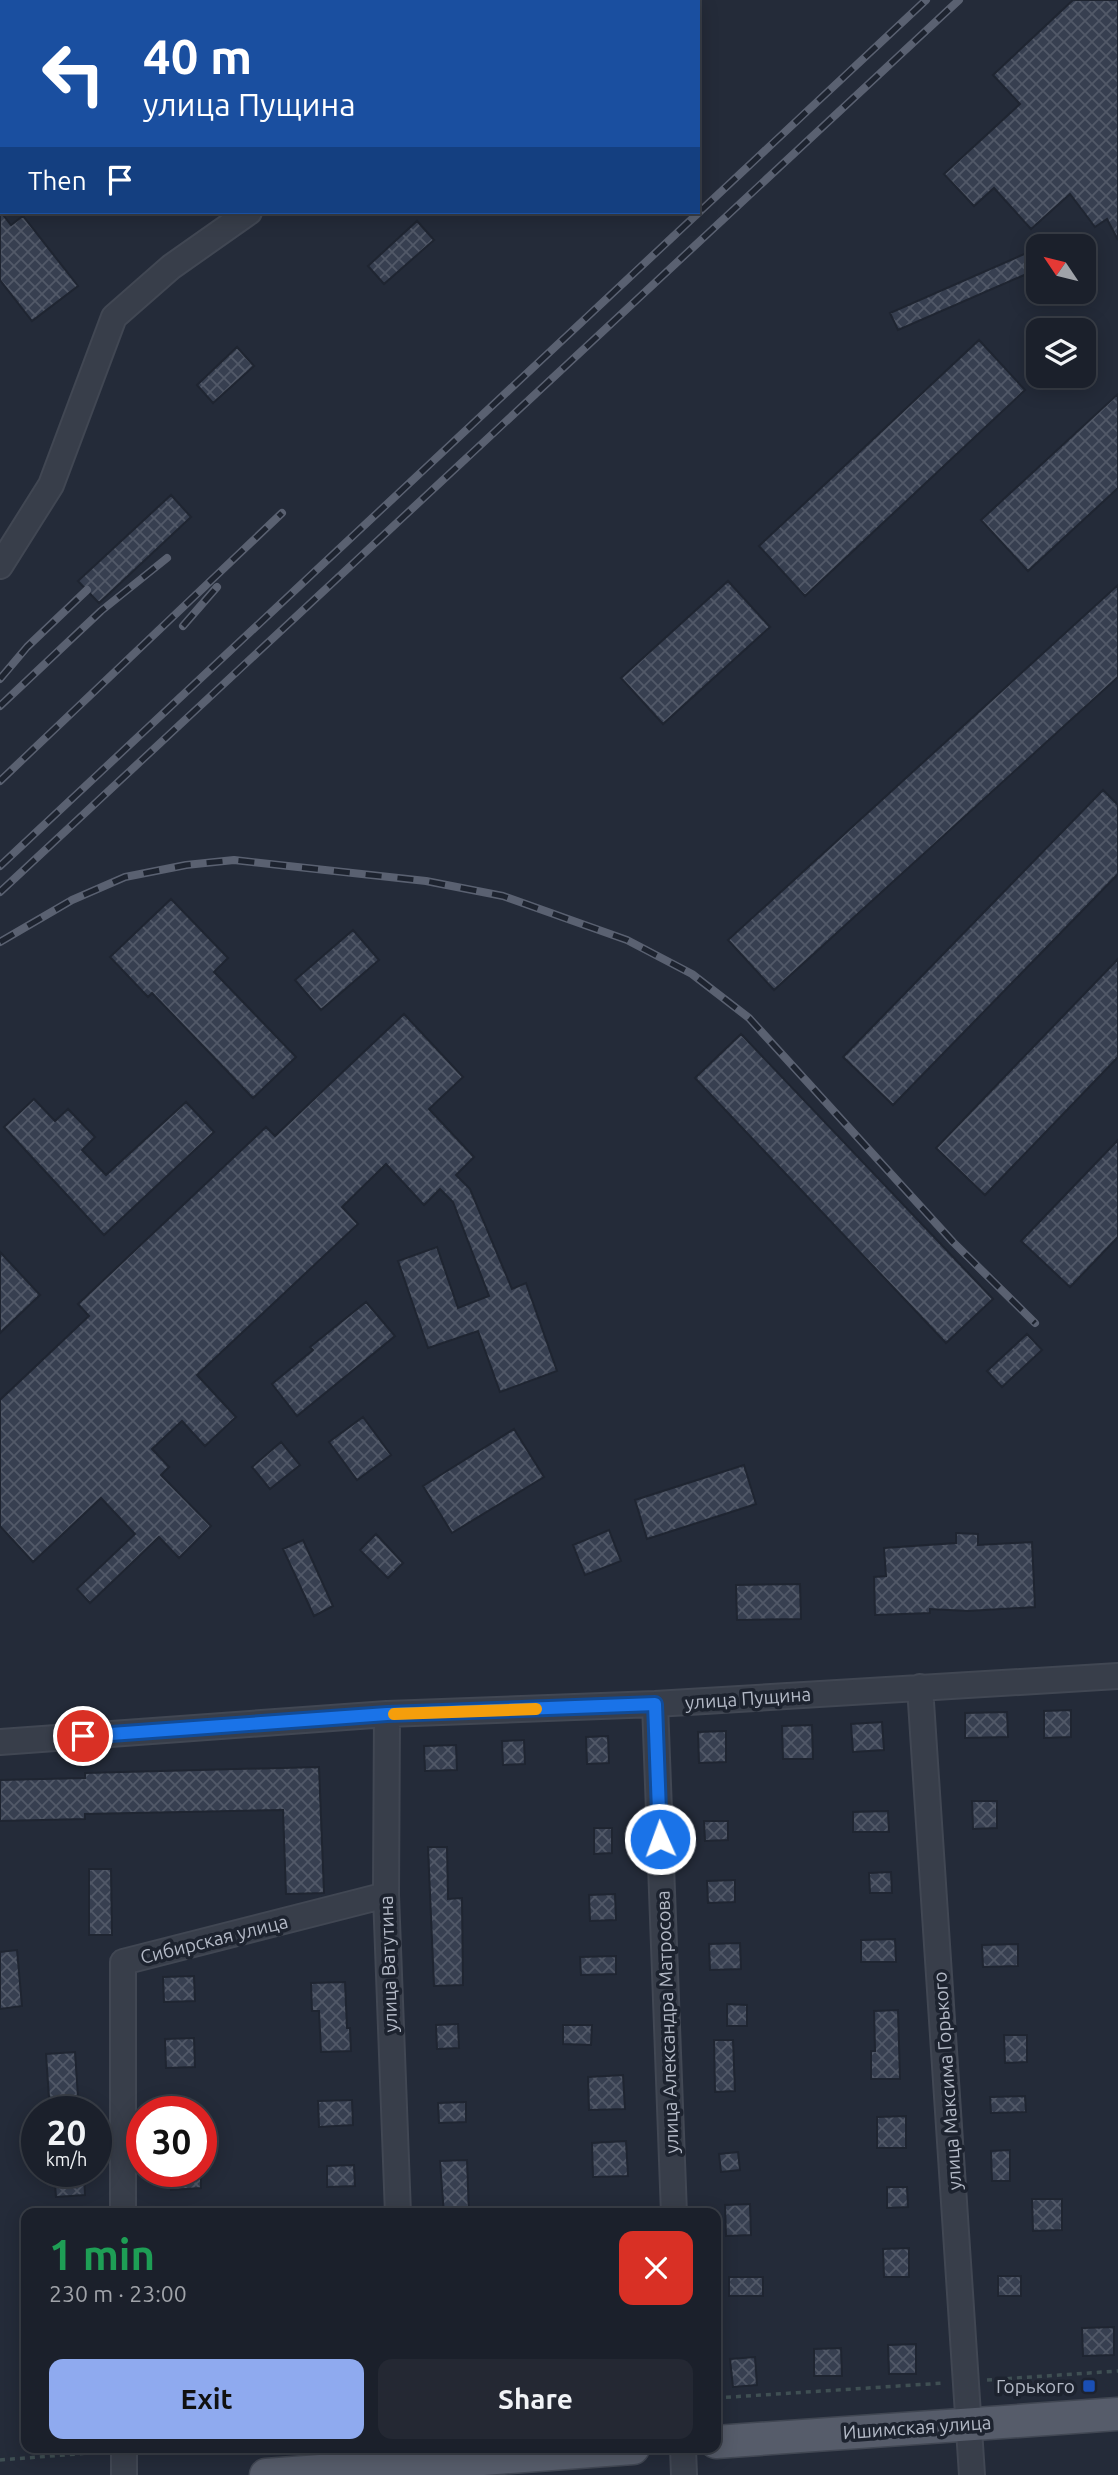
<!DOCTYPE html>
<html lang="en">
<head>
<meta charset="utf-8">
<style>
	:root { --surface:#1b202b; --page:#242833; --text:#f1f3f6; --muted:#a0a3a9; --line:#393e47; --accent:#8faaef }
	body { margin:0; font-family:Ubuntu,sans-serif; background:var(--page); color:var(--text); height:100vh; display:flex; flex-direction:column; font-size:26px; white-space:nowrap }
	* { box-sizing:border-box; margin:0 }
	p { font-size:23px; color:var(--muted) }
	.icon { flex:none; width:38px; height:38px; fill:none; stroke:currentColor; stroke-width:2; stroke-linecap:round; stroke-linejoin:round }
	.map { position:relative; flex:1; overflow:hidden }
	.drawer { position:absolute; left:21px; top:2208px; width:700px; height:245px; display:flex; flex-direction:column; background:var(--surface); border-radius:14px; box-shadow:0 4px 18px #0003,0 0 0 2px var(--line) }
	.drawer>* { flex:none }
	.hud { position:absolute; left:0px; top:0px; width:700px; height:214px; box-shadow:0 4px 18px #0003,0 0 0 2px var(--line); background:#1a4fa0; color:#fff; overflow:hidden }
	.needle { width:46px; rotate:305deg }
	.controls { position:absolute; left:1026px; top:234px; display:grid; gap:14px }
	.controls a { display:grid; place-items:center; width:70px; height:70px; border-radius:14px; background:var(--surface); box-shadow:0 4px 18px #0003,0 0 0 2px var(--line); font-size:35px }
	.speed { position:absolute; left:21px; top:2096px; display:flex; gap:14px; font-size:35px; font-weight:700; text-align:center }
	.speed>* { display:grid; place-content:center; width:91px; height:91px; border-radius:50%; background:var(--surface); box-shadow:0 4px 18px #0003,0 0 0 2px var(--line); line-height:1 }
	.speed small { font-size:18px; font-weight:400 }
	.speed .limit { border:10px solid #d22; background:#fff; color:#111 }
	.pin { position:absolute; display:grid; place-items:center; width:60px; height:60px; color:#fff; margin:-30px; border:4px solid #fff; border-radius:50%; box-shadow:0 2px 7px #0007 }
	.me { position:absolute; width:77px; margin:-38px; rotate:358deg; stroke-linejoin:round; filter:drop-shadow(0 0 5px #0008) }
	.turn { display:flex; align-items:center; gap:24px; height:147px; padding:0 28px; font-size:32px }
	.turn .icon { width:91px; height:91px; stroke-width:2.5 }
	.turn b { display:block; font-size:49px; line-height:60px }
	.then { display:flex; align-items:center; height:66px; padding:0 28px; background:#0003; gap:14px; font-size:26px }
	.round { display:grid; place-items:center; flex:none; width:74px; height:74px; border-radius:14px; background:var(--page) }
	.head { display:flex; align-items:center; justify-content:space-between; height:119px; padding:0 28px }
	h1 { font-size:42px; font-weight:700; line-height:52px; color:#1e9e55 }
	.action { display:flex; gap:14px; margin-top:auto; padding:14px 28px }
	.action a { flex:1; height:80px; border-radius:14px; background:var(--accent); color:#111; font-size:28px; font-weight:700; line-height:80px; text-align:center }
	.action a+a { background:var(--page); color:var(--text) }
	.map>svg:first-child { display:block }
</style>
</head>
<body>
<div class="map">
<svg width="1118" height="2475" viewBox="0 0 1118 2475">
	<defs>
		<pattern id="building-cross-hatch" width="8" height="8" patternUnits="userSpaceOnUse" patternTransform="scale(1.75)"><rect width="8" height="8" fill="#373f50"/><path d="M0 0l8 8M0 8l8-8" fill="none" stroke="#525968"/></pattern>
	</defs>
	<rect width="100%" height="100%" fill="#242b39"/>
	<path fill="url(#building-cross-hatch)" stroke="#1f2531" stroke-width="2" d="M1073,0H1118V240L1107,219L1095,227L1070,194L1031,229L994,188L974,206L944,174L1020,104L993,75Z
		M0,211L11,225L23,216L78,286L32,321L0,280Z
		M417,221L434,240L384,284L368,266Z
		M1038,248V269L898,330L890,313Z
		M979,340L1025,390L805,596L759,546Z
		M237,347L254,366L213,403L197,385Z
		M1118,394V488L1028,571L981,520Z
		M171,495L191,517L99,603L78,581Z
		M728,581L770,627L663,724L621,678Z
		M1118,585V677L774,990L728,940Z
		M1103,790L1118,805V874L893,1105L843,1057Z
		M171,899L228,958L214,972L296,1057L253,1098L152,993L148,997L110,957Z
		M353,930L379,960L321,1010L295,980Z
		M1118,959V1057L985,1195L936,1148Z
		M404,1014L463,1077L429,1109L474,1157L456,1175L470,1189L512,1289L526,1283L557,1371L500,1392L478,1331L428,1348L398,1261L437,1247L458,1308L489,1296L453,1202L440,1189L424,1205L386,1164L342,1207L358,1224L197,1375L236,1417L205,1446L182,1421L152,1449L169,1467L161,1475L211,1526L179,1558L159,1537L90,1603L77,1589L135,1534L101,1498L33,1562L0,1526V1400L89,1316L78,1304L266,1127L275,1136Z
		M741,1034L993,1299L946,1343L695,1078Z
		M34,1099L55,1121L68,1109L95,1137L82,1150L106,1175L186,1102L214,1132L104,1235L4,1127Z
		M1118,1140V1237L1070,1287L1021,1241Z
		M0,1252L40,1295L0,1333Z
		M366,1302L395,1336L297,1416L272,1384L313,1350L310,1347Z
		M1027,1334L1042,1350L1002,1387L987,1371Z
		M363,1417L391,1455L357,1480L329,1442Z
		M514,1429L544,1477L452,1533L423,1486Z
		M281,1442L300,1465L270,1489L252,1467Z
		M744,1465L756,1504L647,1539L635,1500Z
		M609,1530L621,1561L585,1575L573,1545Z
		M956,1533L978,1534V1545L1032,1542L1035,1607L968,1611L930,1609V1613L875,1615L874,1577L886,1576L884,1548L956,1543Z
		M376,1534L403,1563L388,1578L360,1550Z
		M303,1540L333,1606L314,1616L283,1549Z
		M800,1584L801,1619L737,1620L736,1585Z
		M1071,1710V1737L1044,1738V1711Z
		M1007,1712L1008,1737L965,1738V1713Z
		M882,1722L884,1750L853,1752L851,1724Z
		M812,1725L813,1759H783L782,1726Z
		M726,1731V1762L699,1763L698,1732Z
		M608,1736L609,1763L587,1764L586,1737Z
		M524,1740L525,1764L503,1765L502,1741Z
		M456,1745L457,1770L425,1771L424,1746Z
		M319,1767L324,1893L286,1894L283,1810L85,1814V1819L0,1821V1780L85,1778V1773Z
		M972,1801H997V1828L973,1829Z
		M888,1811L889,1832H853V1812Z
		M704,1821H728V1840L705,1841Z
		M594,1828H612V1853L594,1854Z
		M428,1847H447L448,1899L462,1898L463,1985L434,1986Z
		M89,1869H111L112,1935H89Z
		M891,1872L892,1893H870L869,1873Z
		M735,1880V1902L708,1903L707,1881Z
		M615,1894L616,1920L590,1921L589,1895Z
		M895,1939L896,1962H861V1940Z
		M740,1943L741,1969L710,1970L709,1944Z
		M1018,1944V1966L983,1967L982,1945Z
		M17,1950L22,2006L0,2009V1952Z
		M616,1956V1974L581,1975L580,1957Z
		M194,1976L195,2001L164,2002L163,1977Z
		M345,1982L347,2028H350L351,2051L321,2052L319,2011H312L311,1983Z
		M727,2004L747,2005V2026H727Z
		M898,2010L900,2079H871V2051H875L874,2011Z
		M458,2024L459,2048L437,2049L436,2025Z
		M563,2025H592L591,2045L563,2044Z
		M1004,2035H1027V2062L1005,2063Z
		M194,2038L195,2067L166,2068L165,2039Z
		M714,2040H733L735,2091L715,2092Z
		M75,2052L79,2112H50L46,2054Z
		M623,2075L625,2109L589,2110L588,2077Z
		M1025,2096L1026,2112L991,2113L990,2097Z
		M352,2100L353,2125L319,2127L318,2101Z
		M466,2102V2122L439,2123L438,2103Z
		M906,2116V2148H877V2117Z
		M626,2141L628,2176L593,2177L592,2143Z
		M1010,2150V2181H992L991,2151Z
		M738,2152L740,2170L721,2172L719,2154Z
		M467,2160L469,2214H444L440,2161Z
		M354,2165L355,2186L327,2187V2166Z
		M54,2172H84L85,2195L56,2197Z
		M171,2172H201V2188L171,2190Z
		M887,2187H907L908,2207L887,2208Z
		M1032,2199H1062V2230L1033,2231Z
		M750,2204L751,2235L726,2236L725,2205Z
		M909,2248V2277H884L883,2249Z
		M998,2276H1021V2296H998Z
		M729,2277H763V2296H729Z
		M1114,2327V2355L1083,2356L1082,2328Z
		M916,2344V2374H889L888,2345Z
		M841,2348L842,2376H814V2349Z
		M755,2357L757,2385L733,2387L730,2359Z"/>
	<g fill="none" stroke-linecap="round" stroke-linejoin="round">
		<g stroke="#414753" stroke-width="28">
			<path id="minor" d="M359,0L360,2
				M607,2L610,0
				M0,566L51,485L114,317L171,267L249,212
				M920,1687L972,2475
				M655,1704L674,2214
				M387,1714L386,1895L398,2214
				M0,1742L387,1714L655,1704L1118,1676
				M123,2214V1962L386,1895
				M124,2448V2475
				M683,2448L684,2475"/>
		</g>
		<g stroke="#414753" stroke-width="35">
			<path id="major" d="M716,2442L1118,2414
				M266,2475L633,2448"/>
		</g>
		<path stroke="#3f4f53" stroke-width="3.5" stroke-dasharray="5 5" stroke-linecap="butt" d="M987,2380L1118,2371
			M716,2398L944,2383
			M0,2460L102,2452"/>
		<use href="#minor" stroke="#383e4a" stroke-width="24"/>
		<use href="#major" stroke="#565c6a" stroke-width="32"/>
		<g stroke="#5a6171" stroke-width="8">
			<path id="rail" d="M183,626L217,587
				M0,679L27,647L87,590
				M0,706L101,611L167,558
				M0,781L282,513
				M0,866L926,0
				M0,892L959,0
				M0,942L72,900L125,877L186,865L234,860L426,881L503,896L627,940L692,974L749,1018L953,1242L1035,1323"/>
		</g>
		<use href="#rail" stroke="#1d232f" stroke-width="5" stroke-dasharray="16" stroke-linecap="butt"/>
	</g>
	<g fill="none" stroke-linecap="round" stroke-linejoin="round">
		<g stroke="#114b97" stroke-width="18">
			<path id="route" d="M83,1736L387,1714L655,1704L660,1839"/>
		</g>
		<use href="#route" stroke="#1a73e8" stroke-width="12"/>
		<path stroke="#f59e0b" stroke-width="12" d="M394,1714L536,1709"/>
	</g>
	<rect fill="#1a4fb4" stroke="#1d232f" stroke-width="2.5" x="1082" y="2379" width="14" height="14" rx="3.5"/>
	<g text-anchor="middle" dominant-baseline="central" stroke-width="7" stroke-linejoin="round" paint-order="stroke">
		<g font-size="19" fill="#b3b9c6" stroke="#1d232f">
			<text transform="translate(748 1698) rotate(-4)">улица Пущина</text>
			<text transform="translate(214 1939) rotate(-14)">Сибирская улица</text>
			<text transform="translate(388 1964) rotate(-92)">улица Ватутина</text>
			<text transform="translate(667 2022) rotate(-92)">улица Александра Матросова</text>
			<text transform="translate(947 2081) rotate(-94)">улица Максима Горького</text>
			<text transform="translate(917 2427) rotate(-4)">Ишимская улица</text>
		</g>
		<g font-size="19" fill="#b3b9c6" stroke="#1d232f" text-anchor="end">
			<text x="1075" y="2386">Горького</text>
		</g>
	</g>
</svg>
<div class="controls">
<a><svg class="needle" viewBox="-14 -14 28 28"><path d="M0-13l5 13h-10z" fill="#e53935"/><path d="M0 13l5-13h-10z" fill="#a0a3a9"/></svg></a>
<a><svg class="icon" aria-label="layers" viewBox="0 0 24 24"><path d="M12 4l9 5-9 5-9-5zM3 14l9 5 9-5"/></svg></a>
</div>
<div class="speed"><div>20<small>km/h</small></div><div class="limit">30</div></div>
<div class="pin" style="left:83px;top:1736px;background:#d93025"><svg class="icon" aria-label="arrive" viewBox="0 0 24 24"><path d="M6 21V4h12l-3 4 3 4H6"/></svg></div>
<svg class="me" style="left:660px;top:1839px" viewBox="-20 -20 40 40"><circle r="17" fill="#1a73e8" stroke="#fff" stroke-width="3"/><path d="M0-11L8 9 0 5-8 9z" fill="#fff"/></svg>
<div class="hud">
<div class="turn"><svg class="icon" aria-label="left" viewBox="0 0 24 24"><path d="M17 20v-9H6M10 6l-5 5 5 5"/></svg><div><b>40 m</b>улица Пущина</div></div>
<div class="then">Then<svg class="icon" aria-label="arrive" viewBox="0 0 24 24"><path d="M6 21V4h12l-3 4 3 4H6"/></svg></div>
</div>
<section class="drawer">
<div class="head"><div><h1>1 min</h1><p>230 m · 23:00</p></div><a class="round" style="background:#d93025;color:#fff"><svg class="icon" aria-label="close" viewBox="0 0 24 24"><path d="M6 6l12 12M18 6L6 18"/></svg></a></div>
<div class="action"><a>Exit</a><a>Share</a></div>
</section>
</div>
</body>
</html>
